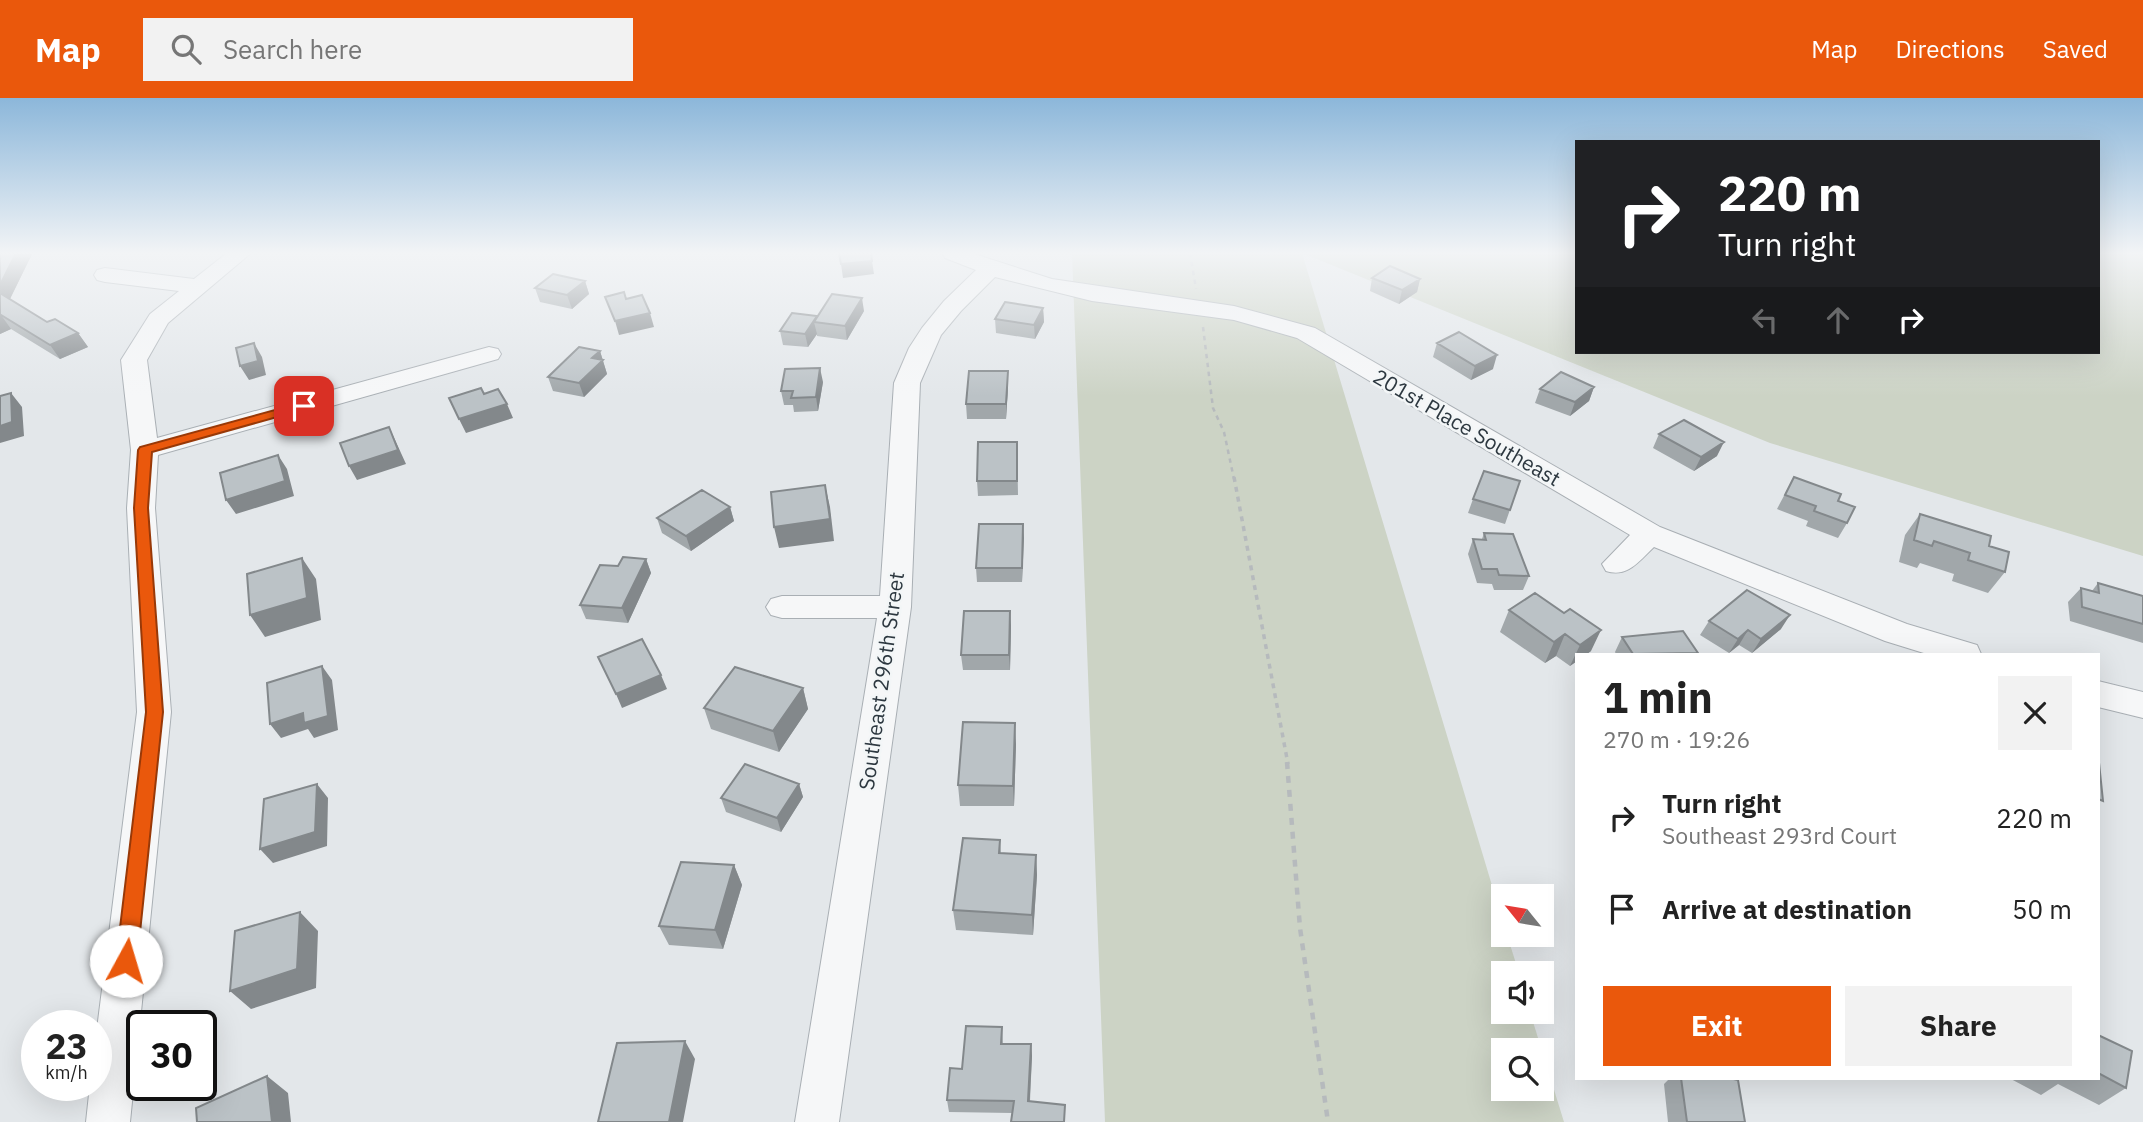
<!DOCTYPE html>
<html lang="en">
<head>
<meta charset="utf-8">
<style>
	:root { --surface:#fff; --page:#f2f2f2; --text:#222; --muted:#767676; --accent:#ea580c }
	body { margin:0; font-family:"IBM Plex Sans",sans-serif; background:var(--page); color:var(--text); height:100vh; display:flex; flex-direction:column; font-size:26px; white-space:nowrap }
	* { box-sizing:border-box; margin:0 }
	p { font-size:23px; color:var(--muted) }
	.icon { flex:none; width:38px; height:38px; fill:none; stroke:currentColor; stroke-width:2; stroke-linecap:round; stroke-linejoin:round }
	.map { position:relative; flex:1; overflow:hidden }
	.drawer { position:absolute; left:1575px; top:555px; width:525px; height:427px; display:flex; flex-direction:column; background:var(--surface); border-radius:0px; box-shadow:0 7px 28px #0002 }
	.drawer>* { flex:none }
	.guide { position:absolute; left:1575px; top:42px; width:525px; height:214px; border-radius:0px; box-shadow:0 7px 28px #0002; background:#202124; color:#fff; overflow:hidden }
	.needle { width:46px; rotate:300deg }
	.tools { position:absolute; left:1491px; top:786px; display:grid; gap:14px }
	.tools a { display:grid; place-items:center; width:63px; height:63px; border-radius:0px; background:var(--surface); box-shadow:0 7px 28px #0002; font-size:35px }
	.speed { position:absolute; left:21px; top:912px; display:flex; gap:14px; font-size:35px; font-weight:700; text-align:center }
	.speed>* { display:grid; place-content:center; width:91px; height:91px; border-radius:50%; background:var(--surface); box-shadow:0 7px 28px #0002; line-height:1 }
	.speed small { font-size:18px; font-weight:400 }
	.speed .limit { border:4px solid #111; border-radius:10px; background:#fff; color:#111 }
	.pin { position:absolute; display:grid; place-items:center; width:60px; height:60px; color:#fff; margin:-30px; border-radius:14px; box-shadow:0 4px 10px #0006 }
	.me { position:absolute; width:77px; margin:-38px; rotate:6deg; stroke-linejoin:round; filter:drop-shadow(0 0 5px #0008) }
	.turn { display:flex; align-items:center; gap:24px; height:147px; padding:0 28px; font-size:32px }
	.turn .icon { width:91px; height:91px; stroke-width:2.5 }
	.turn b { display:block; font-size:49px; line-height:60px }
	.lanes { display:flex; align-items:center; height:66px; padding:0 28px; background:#0003; justify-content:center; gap:35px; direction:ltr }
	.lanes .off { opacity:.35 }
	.round { display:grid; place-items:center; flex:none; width:74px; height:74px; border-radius:0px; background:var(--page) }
	.summary { display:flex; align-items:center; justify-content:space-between; height:119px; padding:0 28px }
	h1 { font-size:42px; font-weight:700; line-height:52px }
	.cta { display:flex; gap:14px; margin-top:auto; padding:14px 28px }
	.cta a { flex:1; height:80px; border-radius:0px; background:var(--accent); color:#fff; font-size:28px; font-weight:700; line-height:80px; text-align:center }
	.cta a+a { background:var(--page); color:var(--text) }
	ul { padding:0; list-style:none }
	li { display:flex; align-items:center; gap:21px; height:91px; padding:0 28px }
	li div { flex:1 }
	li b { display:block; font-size:26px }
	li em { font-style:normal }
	header { display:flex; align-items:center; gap:42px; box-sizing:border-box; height:98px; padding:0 35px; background:var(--accent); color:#fff }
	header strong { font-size:33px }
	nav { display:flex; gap:38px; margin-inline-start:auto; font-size:24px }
	.search { width:490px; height:63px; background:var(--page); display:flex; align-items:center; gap:18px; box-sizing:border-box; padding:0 24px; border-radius:0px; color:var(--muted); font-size:26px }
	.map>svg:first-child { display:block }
</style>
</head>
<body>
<header>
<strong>Map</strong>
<div class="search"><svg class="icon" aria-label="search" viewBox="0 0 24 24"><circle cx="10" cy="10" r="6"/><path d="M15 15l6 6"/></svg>Search here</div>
<nav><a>Map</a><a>Directions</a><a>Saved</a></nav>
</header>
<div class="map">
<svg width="2143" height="1024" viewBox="0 0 2143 1024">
	<rect width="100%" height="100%" fill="#e3e7ea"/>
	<path fill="#ccd3c5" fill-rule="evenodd" d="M1072,155H1577V254H2098V155H2143V458L1770,345L1302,155L1503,824V836L1507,837L1519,875H1503V914H1530L1564,1024H1105ZM1503,952H1542V990H1503Z"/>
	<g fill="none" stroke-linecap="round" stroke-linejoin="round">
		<g stroke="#a9afb4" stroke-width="2">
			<path id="minor" d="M227,155H251L168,225L147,262L157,340L489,249L498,251L501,256L498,261L158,357L155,410L171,614L130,1024H86L90,987H96V939L137,614L127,410L131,352L121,262L150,216L179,193L105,184L97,182L94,177L97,172L105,170L194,181Z
				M942,155H971L1052,181L1234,208L1315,230L1660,429L1907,526L1977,547L1981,556H1927L1885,543L1654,449C1639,463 1628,480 1606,473L1602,466L1630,437L1297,240L1234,222L1092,203L995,179L961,213L941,237L920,285L911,509L839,1024H795L877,520H782L771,517L766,509L771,501L782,498H880L894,285L909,250L922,230L944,203L976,172L945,160Z
				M2098,583L2143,594V620L2098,609Z"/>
		</g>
		<path stroke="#b6babd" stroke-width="2.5" stroke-dasharray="4.5 4.5" stroke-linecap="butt" d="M1190,155L1196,191
			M1203,229L1213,310L1224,334L1234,381"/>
		<path stroke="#b6babd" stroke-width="3.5" stroke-dasharray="5 5" stroke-linecap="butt" d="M1234,379L1288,666"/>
		<path stroke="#b6babd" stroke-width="4.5" stroke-dasharray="7 7" stroke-linecap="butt" d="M1287,664L1300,830L1328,1024"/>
		<use href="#minor" fill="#f6f7f8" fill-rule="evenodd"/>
	</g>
	<path fill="#a1a7aa" d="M0,155L32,156L10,201L47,224L78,235L88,249L60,261L11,231L0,236Z
		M1372,180L1420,181L1417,194L1399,206L1370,193Z
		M585,183L589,196L572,211L540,204L535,190Z
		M1043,210L1044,224L1035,241L996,235L995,221Z
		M864,213L847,242L817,238V236L808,249L783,247L780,233L817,218V220Z
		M1437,245L1493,271L1471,282L1433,259Z
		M600,253L607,276L584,299L553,293L548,279Z
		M1008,273V287L1006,321H967L966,306Z
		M823,284L818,313L794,314L793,307H784L781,293Z
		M1594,289L1589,303L1570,318L1535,305L1540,291Z
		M1659,336L1717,358L1694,373L1653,350Z
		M1017,344L1018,397L978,398L977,383Z
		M1794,379L1838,403L1847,425L1838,440L1806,428L1808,423L1777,411Z
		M1520,383L1505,426L1468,415L1473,401Z
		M730,409L734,423L691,453L662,435L657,420Z
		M1920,416L1989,448L2005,474L1988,495L1952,483L1954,476L1920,465L1917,470L1899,464L1905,437Z
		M1023,426L1022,484H977L976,470Z
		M1484,435L1529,478L1523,492H1494L1492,486L1477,485L1468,456L1473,441H1482Z
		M646,461L651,475L628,525L586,521L580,507L618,468Z
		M2098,485L2143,498V545L2070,523L2068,504L2081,490L2092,493Z
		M1535,495L1591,553L1570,568L1556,558L1545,565L1500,534L1509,512Z
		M1709,523L1781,531L1752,555L1739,547L1729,555L1700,537Z
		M1011,527L1010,572H963L961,557Z
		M1622,539L1698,555L1697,556H1616L1615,554Z
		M803,590L808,611L779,654L711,631L704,610Z
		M1016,646L1014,708H960L958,687Z
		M799,686L803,699L781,734L726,714L721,700Z
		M1000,742L1001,755L1036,757L1037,777L1033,837L956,832L953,812Z
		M734,767L742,787L723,851L669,847L659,828Z
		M1002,929L1003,946H1031L1032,958L1030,1003L1065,1018L1012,1015L949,1014L947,1002L962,971Z
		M2098,937L2126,990L2099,1007L2058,986L2041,997L2009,980H2098Z
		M1670,980H1729L1745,1024H1668L1664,986Z"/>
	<path fill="#83888b" d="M16,155H31L32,156L7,207L0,197V187Z
		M872,163L874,176L843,180L841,166Z
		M1420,181L1417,194L1399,206L1402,192Z
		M585,183L589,196L572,211L567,197Z
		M862,200L864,213L847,242L845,228Z
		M1043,210L1044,224L1035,241L1034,227Z
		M650,215L654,229L619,237L615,223Z
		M1,217L11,231L0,236V218Z
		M817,218L818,225L814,224L817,236L808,249L805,236Z
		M78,235L88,249L60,261L50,247Z
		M254,245L262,259L266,277L249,282L240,268Z
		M600,253L607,276L584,299L579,285L592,260Z
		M1497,257L1493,271L1471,282L1475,268Z
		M820,270L823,284L818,313L816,299Z
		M1008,273V287L1006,321V306Z
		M1594,289L1589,303L1570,318L1575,304Z
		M11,295L22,309L24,338L0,345V328Z
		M507,306L513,320L466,335L459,321Z
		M389,329L396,344L406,366L357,382L349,368Z
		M1724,344L1717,358L1694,373L1701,359Z
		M278,357L287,371L294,398L236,416L226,402Z
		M825,387L830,409L834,443L779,450L774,429Z
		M730,409L734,423L691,453L686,438Z
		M1023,426L1024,440L1022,484V470Z
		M302,460L316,481L321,522L265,539L250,517Z
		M646,461L651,475L628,525L622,510Z
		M1010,513L1011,527L1010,572L1009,557Z
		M1790,517L1781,531L1752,555L1761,541Z
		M1601,532L1591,553L1587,556H1577V563L1570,568L1580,547Z
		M1748,532L1739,547L1729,555L1738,541Z
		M1565,536L1556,558L1545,565L1554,544Z
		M322,568L332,582L338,632L314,640L308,631L281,640L270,626Z
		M661,577L667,591L622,610L616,596Z
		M803,590L808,611L779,654L773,633Z
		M1015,625L1016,646L1014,708L1013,688Z
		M317,686L328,700L327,748L273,765L260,751Z
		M799,686L803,699L781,734L777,720Z
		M1036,757L1037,777L1033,837L1032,817Z
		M734,767L742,787L723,851L715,832Z
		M300,814L318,833L316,890L251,911L230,893Z
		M685,943L695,961L683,1024H669Z
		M1031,946L1032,958L1029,1015L1028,1003Z
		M267,978L288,995L291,1024H272Z"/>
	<path fill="#bbc2c6" stroke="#83888b" stroke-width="2" d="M0,155H16L0,187Z
		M839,155H871L872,163L841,166Z
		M1390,168L1420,181L1402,192L1372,180Z
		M553,176L585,183L567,197L535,190Z
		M624,194L626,201L642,197L650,215L615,223L605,199Z
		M0,195L47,224L55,221L78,235L50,247L1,217L0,218Z
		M832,196L862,200L845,228L814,224Z
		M1005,204L1043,210L1034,227L995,221Z
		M792,215L817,218L805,236L780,233Z
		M1459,234L1497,257L1475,268L1437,245Z
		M254,245L258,263L240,268L236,250Z
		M579,249L600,253L592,260L603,262L579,285L548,279Z
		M820,270L816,299L791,300L793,293H781L785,271Z
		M969,273H1008L1006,306H966Z
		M1561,274L1594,289L1575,304L1540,291Z
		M481,290L484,296L498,291L507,306L459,321L449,300Z
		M11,295L12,324L0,328V298Z
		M1684,322L1724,344L1701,359L1659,336Z
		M389,329L398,352L349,368L340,345Z
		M978,344H1017V383H977Z
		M278,357L285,383L226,402L220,375Z
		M1484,373L1520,383L1510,412L1473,401Z
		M1794,379L1841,396L1838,403L1855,409L1847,425L1814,413L1816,408L1785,397Z
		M825,387L830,421L774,429L771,394Z
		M702,392L730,409L686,438L657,420Z
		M1920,416L1991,438L1989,448L2009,454L2005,474L1968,462L1970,455L1934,443L1932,448L1914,442Z
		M979,426H1023L1022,470H976Z
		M1484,435L1513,436L1529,478L1499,477L1497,471H1482L1473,441L1486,442Z
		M623,459L646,461L622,510L580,507L600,467L618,468Z
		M302,460L307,500L250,517L247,476Z
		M2098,485L2143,498V526L2082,509L2081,490L2099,495Z
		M1747,492L1790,517L1761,541L1748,532L1738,541L1709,523Z
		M1535,495L1564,515L1570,511L1601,532L1580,547L1565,536L1554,544L1509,512Z
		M964,513H1010L1009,557H961Z
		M1683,533L1698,555L1633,556L1622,539Z
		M642,541L661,577L616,596L598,559Z
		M322,568L328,618L304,625L303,615L270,626L267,585Z
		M735,569L803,590L773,633L704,610Z
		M963,624L1015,625L1013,688L958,687Z
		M2098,655L2103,703L2098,701Z
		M745,666L799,686L777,720L721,700Z
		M317,686L315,734L260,751L264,701Z
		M963,740L1000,742L999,755L1036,757L1032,817L953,812Z
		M681,764L734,767L715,832L659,828Z
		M300,814L297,871L230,893L235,833Z
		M966,928L1002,929L1001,946H1031L1028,1003L1065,1007L1064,1024H1011L1014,1003L947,1002L950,970L962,971Z
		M2098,937L2132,953L2126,990L2098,975Z
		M685,943L669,1024H598L617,945Z
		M267,978L272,1024H197L196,1010Z
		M1681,980H1729L1738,982L1745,1024H1687Z"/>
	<linearGradient id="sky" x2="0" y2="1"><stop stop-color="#8cb7da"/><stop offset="0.52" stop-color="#f2f4f6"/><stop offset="1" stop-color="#f2f4f6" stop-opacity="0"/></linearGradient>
	<rect width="2143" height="298" fill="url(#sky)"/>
	<path fill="#ea580c" stroke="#983908" stroke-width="2" d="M304,304L311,308L309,310L152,354L148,410L163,614L137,863L134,869L126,872L119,869L116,863L146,614L134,410L138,352L140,349Z"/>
	<g text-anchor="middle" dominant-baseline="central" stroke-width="5" stroke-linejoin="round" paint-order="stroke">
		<g font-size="21" fill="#2d3840" stroke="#f3f6f7">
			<text transform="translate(1467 329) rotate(30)">201st Place Southeast</text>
			<text transform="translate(881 583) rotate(-82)">Southeast 296th Street</text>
		</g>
	</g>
</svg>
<div class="tools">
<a><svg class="needle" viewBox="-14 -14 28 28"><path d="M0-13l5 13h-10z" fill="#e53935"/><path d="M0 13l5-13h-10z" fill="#767676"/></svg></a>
<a><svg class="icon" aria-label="sound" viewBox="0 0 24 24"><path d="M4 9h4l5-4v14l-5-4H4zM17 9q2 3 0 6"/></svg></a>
<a><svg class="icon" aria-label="search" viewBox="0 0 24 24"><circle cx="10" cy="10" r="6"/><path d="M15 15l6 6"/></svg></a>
</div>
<div class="speed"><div>23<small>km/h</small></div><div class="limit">30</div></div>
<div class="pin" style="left:304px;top:308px;background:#d93025"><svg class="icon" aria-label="arrive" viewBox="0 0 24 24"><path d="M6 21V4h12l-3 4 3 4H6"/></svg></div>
<svg class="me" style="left:126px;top:863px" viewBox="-20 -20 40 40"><circle r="19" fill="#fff"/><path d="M0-13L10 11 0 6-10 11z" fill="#ea580c"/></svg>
<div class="guide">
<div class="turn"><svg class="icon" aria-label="right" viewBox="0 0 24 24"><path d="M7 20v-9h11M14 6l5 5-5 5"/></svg><div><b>220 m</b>Turn right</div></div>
<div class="lanes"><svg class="icon off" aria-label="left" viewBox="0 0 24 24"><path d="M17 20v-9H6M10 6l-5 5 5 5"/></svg><svg class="icon off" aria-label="ahead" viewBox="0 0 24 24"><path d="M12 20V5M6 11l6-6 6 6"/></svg><svg class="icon" aria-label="right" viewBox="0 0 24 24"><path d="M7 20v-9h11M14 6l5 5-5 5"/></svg></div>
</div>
<section class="drawer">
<div class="summary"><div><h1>1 min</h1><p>270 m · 19:26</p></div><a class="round"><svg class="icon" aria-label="close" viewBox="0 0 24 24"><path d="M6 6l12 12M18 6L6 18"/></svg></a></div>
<ul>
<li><svg class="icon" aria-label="right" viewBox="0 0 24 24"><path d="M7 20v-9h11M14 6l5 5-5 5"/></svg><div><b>Turn right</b><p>Southeast 293rd Court</p></div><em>220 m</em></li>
<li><svg class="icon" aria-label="arrive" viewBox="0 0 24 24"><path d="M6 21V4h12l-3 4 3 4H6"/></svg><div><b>Arrive at destination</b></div><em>50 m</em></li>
</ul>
<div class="cta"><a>Exit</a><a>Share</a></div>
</section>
</div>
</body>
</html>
